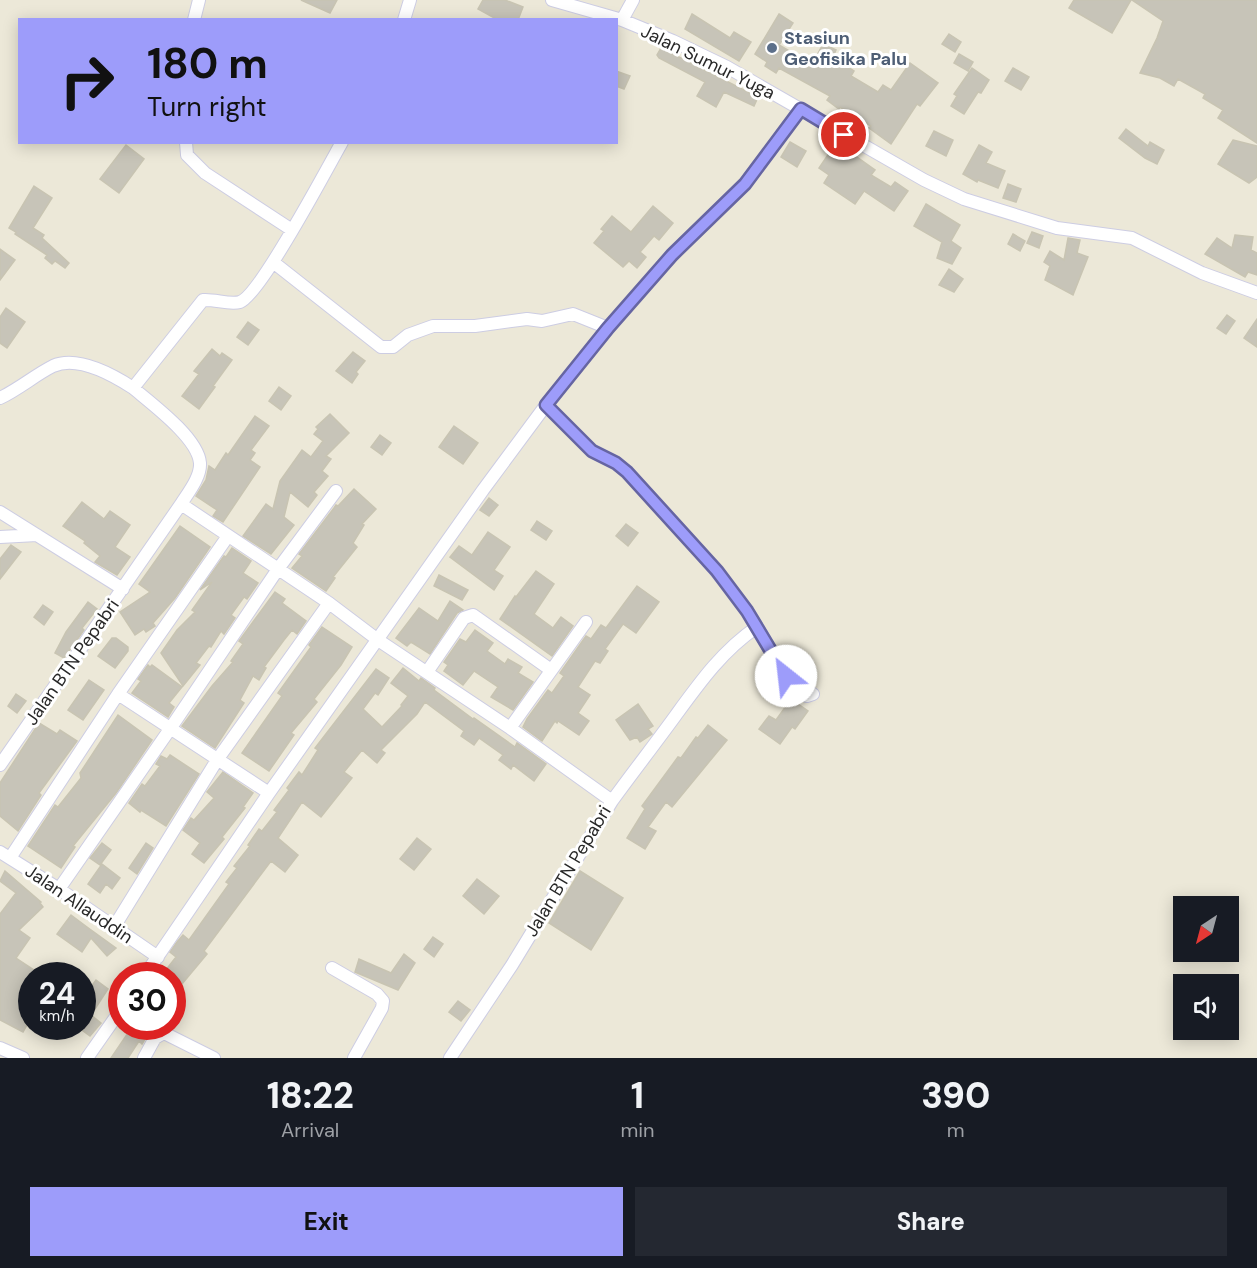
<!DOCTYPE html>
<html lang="en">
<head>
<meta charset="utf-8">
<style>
	:root { --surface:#171b24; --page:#242831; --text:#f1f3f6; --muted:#9ea1a6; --accent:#9d9cfa }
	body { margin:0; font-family:"DM Sans",sans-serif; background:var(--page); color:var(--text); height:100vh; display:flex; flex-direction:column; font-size:22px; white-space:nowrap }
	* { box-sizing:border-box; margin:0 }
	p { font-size:20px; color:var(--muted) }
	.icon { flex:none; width:33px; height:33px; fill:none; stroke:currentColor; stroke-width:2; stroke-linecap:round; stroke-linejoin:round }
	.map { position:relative; height:1058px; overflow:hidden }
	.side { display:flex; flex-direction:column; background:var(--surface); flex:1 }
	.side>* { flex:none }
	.top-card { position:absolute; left:18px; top:18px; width:600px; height:126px; border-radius:0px; box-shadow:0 3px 15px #0003; background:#9d9cfa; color:#111; overflow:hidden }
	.needle { width:39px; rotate:216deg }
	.controls { position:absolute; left:1173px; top:896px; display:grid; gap:12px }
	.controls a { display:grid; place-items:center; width:66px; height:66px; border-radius:0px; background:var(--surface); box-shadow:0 3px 15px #0003; font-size:30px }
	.speed { position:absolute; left:18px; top:962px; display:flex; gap:12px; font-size:30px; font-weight:700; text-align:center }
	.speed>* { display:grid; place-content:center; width:78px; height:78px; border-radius:50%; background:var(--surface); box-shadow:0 3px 15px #0003; line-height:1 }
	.speed small { font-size:15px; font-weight:400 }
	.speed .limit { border:9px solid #d22; background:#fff; color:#111 }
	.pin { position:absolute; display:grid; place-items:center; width:51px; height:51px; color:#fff; margin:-26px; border:3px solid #fff; border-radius:50%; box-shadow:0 2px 6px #0007 }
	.me { position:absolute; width:66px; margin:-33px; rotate:331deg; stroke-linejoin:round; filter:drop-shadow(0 0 4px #0008) }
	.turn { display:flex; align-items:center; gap:21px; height:126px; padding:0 30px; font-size:27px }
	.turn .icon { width:78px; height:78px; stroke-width:2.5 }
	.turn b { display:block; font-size:42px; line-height:51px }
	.eta { display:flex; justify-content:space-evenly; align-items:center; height:102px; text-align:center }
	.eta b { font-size:36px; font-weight:800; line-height:42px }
	.cta { display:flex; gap:12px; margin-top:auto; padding:12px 30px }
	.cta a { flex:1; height:69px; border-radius:0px; background:var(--accent); color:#111; font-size:24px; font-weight:800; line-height:69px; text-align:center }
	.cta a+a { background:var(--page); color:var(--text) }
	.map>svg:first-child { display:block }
</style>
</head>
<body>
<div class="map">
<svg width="1257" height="1058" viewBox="0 0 1257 1058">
	<rect width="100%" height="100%" fill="#ece8d8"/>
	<path fill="#c7c4b8" stroke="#c8c4b2" stroke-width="1.5" d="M301,0H337L330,13Z
		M483,0H505L523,7L518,20H498L478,9Z
		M1074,0H1131L1112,33L1069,8Z
		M1132,0H1257V143L1218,118L1223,110L1203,98L1205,94L1178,79L1174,86L1160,78L1140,73L1157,38L1163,21Z
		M692,14L730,38L734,32L751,42L739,61L685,29Z
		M779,14L793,23L779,45L808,62L812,55L816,57L823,44L836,50L833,57L854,71L851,76L878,92L883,85L891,90L910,63L938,83L920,106L917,104L891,144L869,128L871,126L840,107L839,109L827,100L830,96L779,68L776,73L765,66L767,62L755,54Z
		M949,34L961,42L955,52L942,44Z
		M661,48L758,97L754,106L724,92L716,107L697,96L705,82L659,58L657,55Z
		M959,54L973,62L968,71L954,63Z
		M972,68L989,80L981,93L978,92L964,114L951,106L957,96L954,94Z
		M1013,68L1029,77L1021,90L1005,81Z
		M616,71L630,76L624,89L616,86Z
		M1126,129L1148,146L1150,142L1164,150L1157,164L1145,158L1119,138Z
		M934,131L953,140L946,156L926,146Z
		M838,140L852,148L850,152L875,170L871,175L891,187L895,182L908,191L894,211L864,191L855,204L824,183L829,175L819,168Z
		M1233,140L1257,146V177L1249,183L1218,164Z
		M790,142L806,151L797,167L781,157Z
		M126,145L144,159L119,193L100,179Z
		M979,145L992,152L986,163L1005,171L998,188L978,180L977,182L963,174Z
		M1008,184L1021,189L1016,202L1003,198Z
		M34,186L52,198L33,228L44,235L42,238L69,263L65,268L55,261L52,264L45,258L47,255L15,234L16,232L9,228Z
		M926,204L960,225L951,241L961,248L952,264L937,258L942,242L914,226Z
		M653,206L673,223L659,240L654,236L640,252L646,257L637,268L629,261L623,267L594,243L604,231L601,229L612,216L631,232Z
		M1032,232L1043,236L1039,248L1027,243Z
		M1013,234L1025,241L1020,251L1008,244Z
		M1235,235L1253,237L1251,250L1257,253V275L1248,272L1245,277L1205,254L1217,238L1232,248Z
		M1068,238L1080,240L1077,253L1088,257L1073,295L1045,280L1050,266L1044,262L1050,251L1064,260Z
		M0,249L15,260L0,280Z
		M949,269L963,279L954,292L939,285Z
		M6,308L25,322L7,348L0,343V317Z
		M1227,315L1235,321L1226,334L1217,328Z
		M1257,319V347L1244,338Z
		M248,322L259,330L248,345L237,337Z
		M212,349L220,356L222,353L232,360L213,386L215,387L199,409L182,396L199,374L194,371Z
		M353,352L365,361L356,372L358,374L352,383L336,371Z
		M279,387L291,396L281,410L269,401Z
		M330,414L349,433L326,456L331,459L322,471L328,476L314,492L317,495L308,507L290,492L284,517L294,525L271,554L243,536L266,504L273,509L280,481L302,450L311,457L323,441L314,434L318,429L316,427Z
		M255,416L269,426L251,450L255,453L250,460L260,467L223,522L213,516L217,510L196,496L206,480L209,466L215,470L226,453L228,455Z
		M454,426L478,443L463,464L439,447Z
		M380,435L391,443L382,455L371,447Z
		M354,489L376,509L362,524L364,525L353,543L357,547L333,577L335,578L326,591L292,568L302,556L299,554L334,508L336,505L338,506Z
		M489,498L498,505L489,516L480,510Z
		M82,502L104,519L110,511L130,525L115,547L130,557L117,575L95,562L100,556L84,543L85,541L63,526Z
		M537,521L552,531L546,540L531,530Z
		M626,524L638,533L628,546L616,536Z
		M180,526L210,547L175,598L153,623L155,626L146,632L144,629L135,635L120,612L150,592L139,584Z
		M488,532L510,547L494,570L503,576L494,590L450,557L459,546L472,555Z
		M11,545L21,552L0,579V559Z
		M232,548L251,561L243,573L258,583L247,599L244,597L231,615L235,618L224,634L221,631L211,647L209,646L196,663L200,665L183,686L161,653L177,630L195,612L192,610L212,582L200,590L224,556L226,557Z
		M536,571L554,584L534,614L553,628L561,617L573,626L552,656L500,619L515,596L516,597Z
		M439,575L468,590L462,600L434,586Z
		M637,586L659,602L636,633L623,624L605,649L608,651L600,663L595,661L578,687L590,695L578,713L589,721L579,735L558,721L557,723L555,721L542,741L523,727L527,719L548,690L552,693L564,676L560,673L586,636L591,639L601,625L606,628Z
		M275,592L285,599L282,603L306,621L297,634L292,630L284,640L264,667L266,668L259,680L253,676L240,700L244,703L215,748L182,726L212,686L233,662L231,661L243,644L239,641Z
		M450,601L463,610L457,613L430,654L411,642L407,646L396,638L419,608L438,621Z
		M88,602L97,609L82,628L84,630L64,658L55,653L66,632Z
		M43,605L53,612L44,625L34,617Z
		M322,627L352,647L341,665L314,699L317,702L291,733L294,735L269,771L242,753L282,696L278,693L311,647L309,645Z
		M475,630L493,643L487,651L505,664L508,659L522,667L518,673L533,682L513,710L491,697L498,687L474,671L463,685L444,671L448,665L444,662L460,639L466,642Z
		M112,638H116L128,647V651L115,668L98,656Z
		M148,665L150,667L152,665L182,687L169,703L174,707L168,717L132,693L141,681L138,679Z
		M403,668L419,681L421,678L435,688L434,690L473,719L474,718L515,747L517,743L546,764L534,781L513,765L511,769L499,760L503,755L479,738L474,745L461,736L464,731L425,702L417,714L381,750L385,753L377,763L362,750L344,772L352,778L321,817L302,802L278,838L298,855L285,872L271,861L204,951L207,954L172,996V975H162L176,957L170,952L177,942L183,935L189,940L229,884L226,882L237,868L234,866L250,846L248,845L259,829L262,831L277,812L274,810L289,790L287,788L299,772L302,775L318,750L315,748L376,669L389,678L378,695L375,693L363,709L382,727L402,706L401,705L408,696L391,683Z
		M89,680L104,690L83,720L68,710Z
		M16,694L26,701L17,713L8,706Z
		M791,699L808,711L795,729L792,727L780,744L759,729L769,716L776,720Z
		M638,704L653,726L648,729L652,734L640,742L637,737L630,740L616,720Z
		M118,715L152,740L116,793L73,846L75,847L61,868L28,846L55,805L58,807L81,778L80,773Z
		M39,723L57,734L60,730L77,741L39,793L41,795L18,831L0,816V783Z
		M708,725L727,740L672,807L666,802L648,827L656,831L645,849L627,838L645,809L642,806L678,757L681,758L696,737L698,738Z
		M170,755L199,774L166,826L141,810L140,812L129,803L142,784L145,786L160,766L156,764L161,756L167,759Z
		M223,772L253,793L243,807L245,808L222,837L224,839L204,863L192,854L200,843L183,830L191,818L194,820L214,798L207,792Z
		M417,838L431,849L414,870L400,859Z
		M102,843L111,850L100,865L90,858Z
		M146,843L153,848L137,874L129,868Z
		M102,864L120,878L112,889L106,884L100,893L88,884Z
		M5,871L41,902L40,903L43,907L19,930L30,938L16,958L34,970L32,974V1016L23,1032L0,1020V914L16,893L0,881Z
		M580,871L623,898L591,950L549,923Z
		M477,879L499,896L484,914L463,896Z
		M71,915L87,927L116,948L107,956L91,938L82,952L57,934Z
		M433,937L443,944L434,957L424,949Z
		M404,954L415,963L398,990L355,972L359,959L391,973Z
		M96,980L108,989L91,1015L101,1023L90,1036L82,1030V999Z
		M458,1001L470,1010L461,1021L449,1012Z
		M119,1026H160L148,1034L142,1044L139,1041L128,1058H111L128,1033Z"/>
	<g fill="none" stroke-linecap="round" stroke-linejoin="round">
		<g stroke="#cdcde3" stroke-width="14">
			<path id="minor" d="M552,0L622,20L673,41L727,67L924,180L964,199L1057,228L1132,238L1202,273L1257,293
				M194,20L199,0
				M404,20L410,0
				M622,20L633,0
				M186,142L187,155L205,173L292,230
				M273,262L381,347H393L408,335L433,326H475L527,319L542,321L573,314L608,328
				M133,388C152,404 198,438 200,463C201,477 188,493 181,504
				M0,398C19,389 35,375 53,366C78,355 113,375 133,388L203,300C215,299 229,305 240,302C260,295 328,167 342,142
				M546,405L592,451L616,463L627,472C668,517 711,561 747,611C767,639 778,675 807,696L813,694
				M0,512L123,589
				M0,537L37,535
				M427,672L464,618L473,615L551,670
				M118,694L269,793
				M510,728L586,622
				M0,765L181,504L329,603L378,640L510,728L612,801L512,965L450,1058
				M612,801C633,772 655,744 676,715C700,682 723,650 757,627
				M0,852L59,889L158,957
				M10,858L118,694L228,536
				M59,889L170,729L278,569L336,491
				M114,927L217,760L329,603
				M332,968L377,994L383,1001L382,1008L354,1058
				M145,975L269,793L483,490L546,405L608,328L672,255L745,184L801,109
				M0,1048L23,1058
				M87,1058L122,1008
				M144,1058L155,1038L164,1033L214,1058"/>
		</g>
		<use href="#minor" stroke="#fff" stroke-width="12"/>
	</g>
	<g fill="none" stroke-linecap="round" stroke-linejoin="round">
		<g stroke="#6665a2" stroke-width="15">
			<path id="route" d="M786,676L747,611L717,571L627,472L616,463L592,451L546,405L608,328L672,255L745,184L801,109L844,135"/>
		</g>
		<use href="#route" stroke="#9d9cfa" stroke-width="10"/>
	</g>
	<circle fill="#5c6f8a" stroke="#fff" stroke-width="2" cx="772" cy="48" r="6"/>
	<g text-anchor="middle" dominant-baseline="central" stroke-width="6" stroke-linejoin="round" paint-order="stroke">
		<g font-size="18" font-weight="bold" fill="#4e5e75" stroke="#fff" text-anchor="start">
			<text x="784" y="38">Stasiun<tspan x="784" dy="21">Geofisika Palu</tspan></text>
		</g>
		<g font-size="18" fill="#282828" stroke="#fff">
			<text transform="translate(708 62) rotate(26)">Jalan Sumur Yuga</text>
			<text transform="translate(72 662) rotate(-55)">Jalan BTN Pepabri</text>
			<text transform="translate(568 871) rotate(-59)">Jalan BTN Pepabri</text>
			<text transform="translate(79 904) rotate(34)">Jalan Allauddin</text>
		</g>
	</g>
</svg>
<div class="controls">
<a><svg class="needle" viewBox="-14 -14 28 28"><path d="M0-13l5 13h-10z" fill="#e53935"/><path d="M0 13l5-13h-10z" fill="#9ea1a6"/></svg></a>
<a><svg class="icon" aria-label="sound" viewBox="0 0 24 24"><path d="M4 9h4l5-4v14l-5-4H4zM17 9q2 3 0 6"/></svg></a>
</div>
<div class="speed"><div>24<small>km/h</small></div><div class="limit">30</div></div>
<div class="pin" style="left:844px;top:135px;background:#d93025"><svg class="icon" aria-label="arrive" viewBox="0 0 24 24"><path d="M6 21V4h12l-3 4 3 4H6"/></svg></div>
<svg class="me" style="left:786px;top:676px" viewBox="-20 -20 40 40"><circle r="19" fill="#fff"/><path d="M0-13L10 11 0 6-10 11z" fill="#9d9cfa"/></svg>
<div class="top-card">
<div class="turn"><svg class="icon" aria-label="right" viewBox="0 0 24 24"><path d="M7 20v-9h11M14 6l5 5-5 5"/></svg><div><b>180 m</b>Turn right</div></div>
</div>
</div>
<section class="side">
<div class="eta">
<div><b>18:22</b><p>Arrival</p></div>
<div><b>1</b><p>min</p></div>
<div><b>390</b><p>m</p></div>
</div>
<div class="cta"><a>Exit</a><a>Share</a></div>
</section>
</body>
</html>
